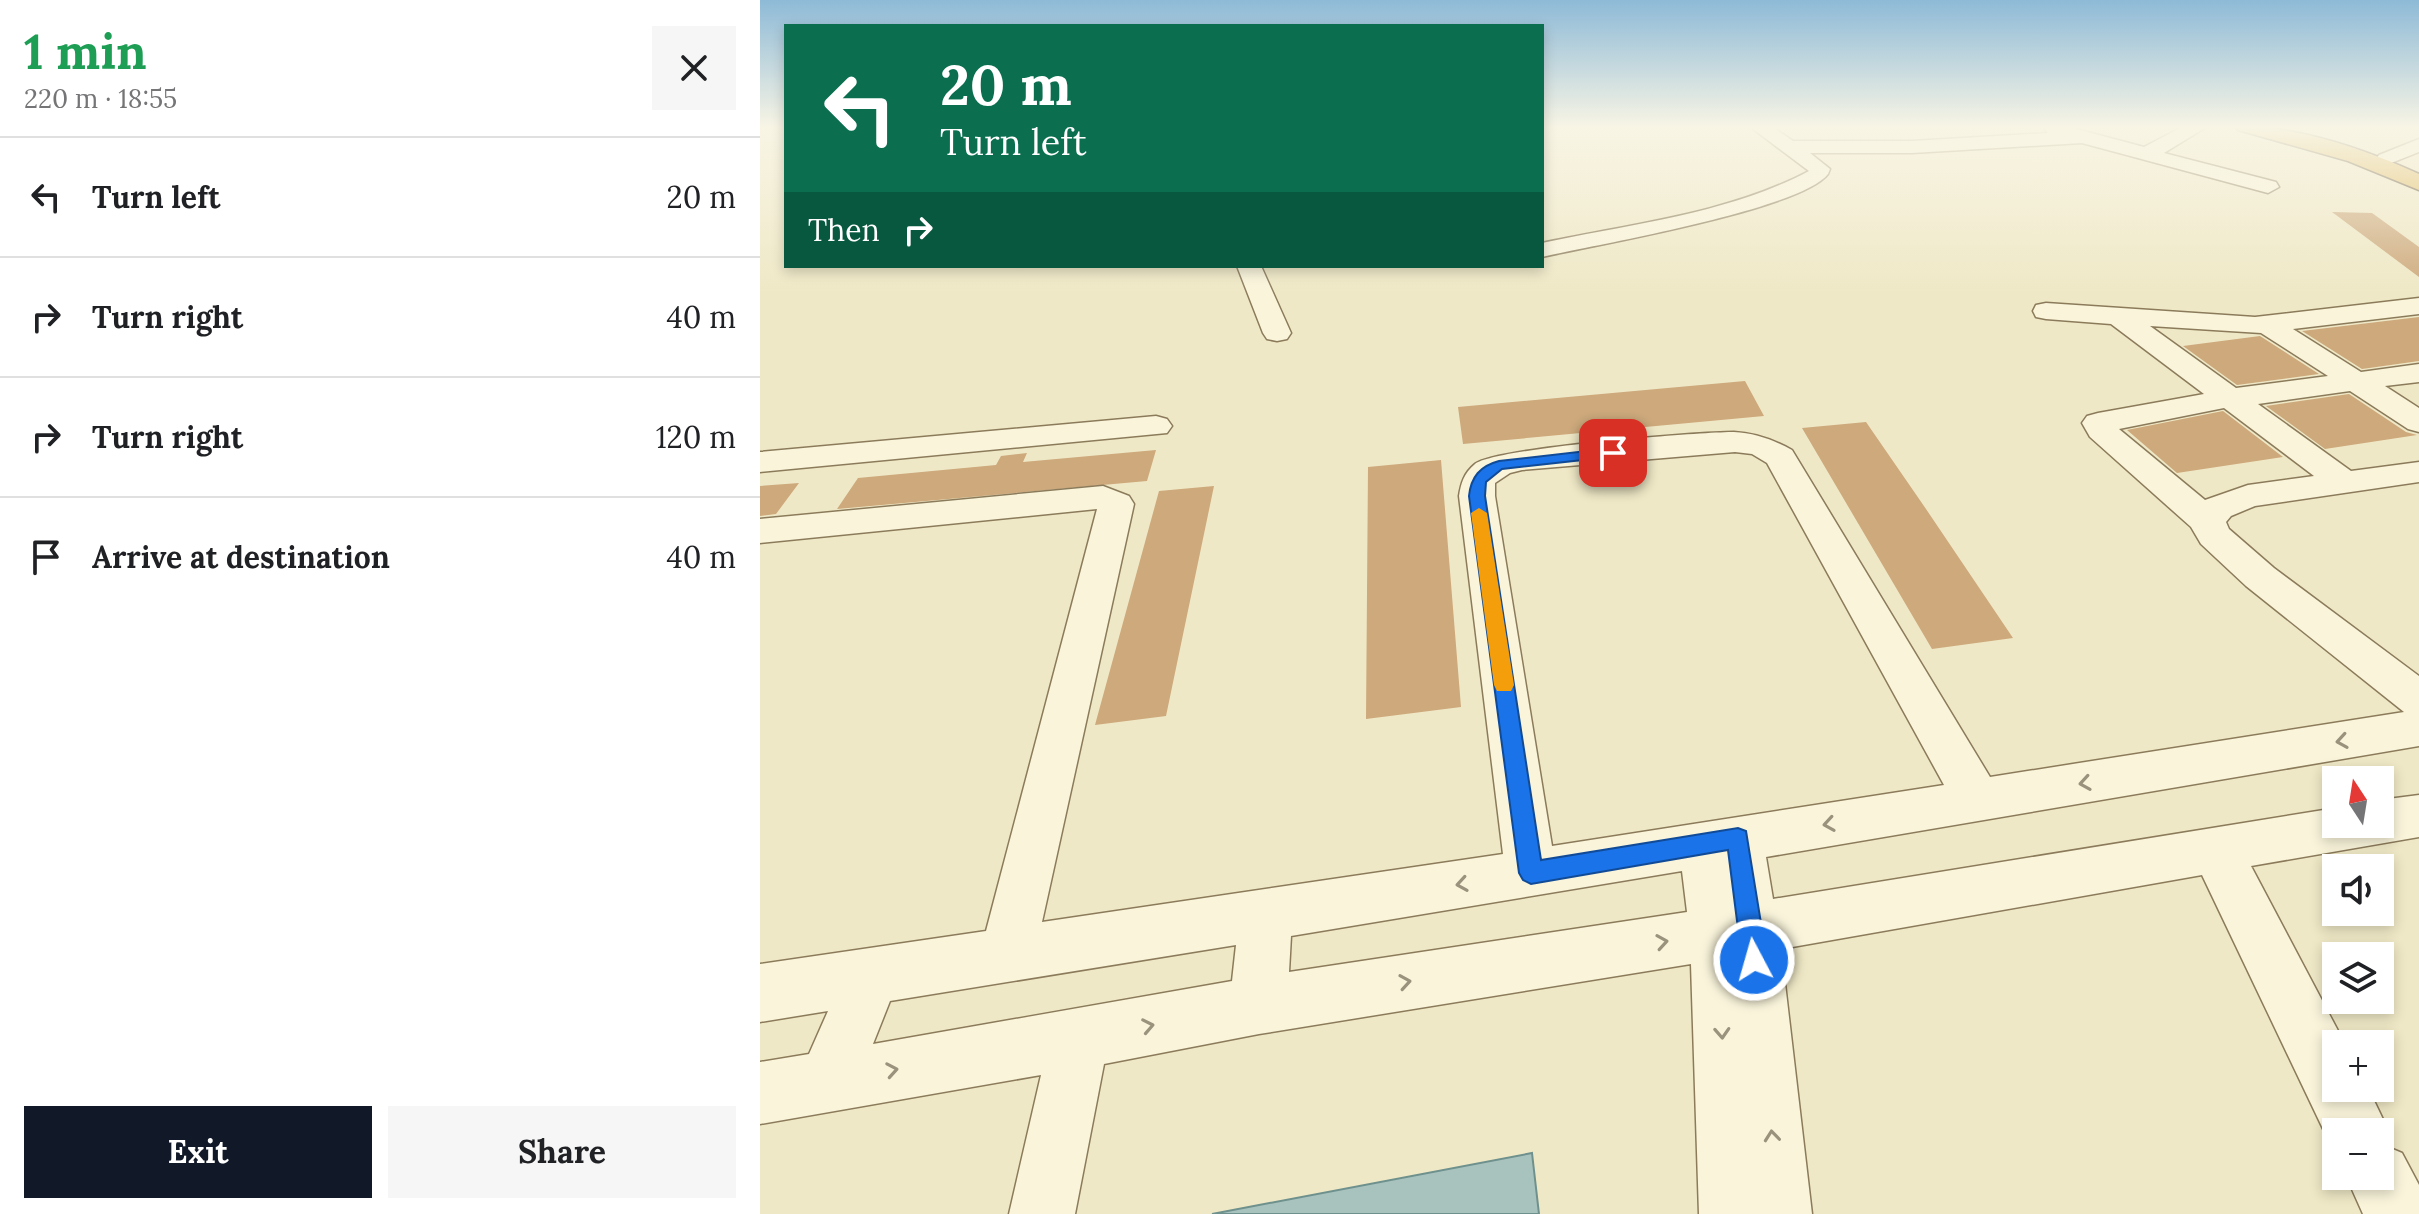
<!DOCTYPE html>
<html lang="en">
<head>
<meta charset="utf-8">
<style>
	:root { --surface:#fff; --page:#f6f6f6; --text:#202124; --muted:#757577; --line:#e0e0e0; --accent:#111827 }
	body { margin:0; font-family:Lora,serif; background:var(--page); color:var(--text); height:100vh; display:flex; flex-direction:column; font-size:30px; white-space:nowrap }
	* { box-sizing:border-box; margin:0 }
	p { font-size:26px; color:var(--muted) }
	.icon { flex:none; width:44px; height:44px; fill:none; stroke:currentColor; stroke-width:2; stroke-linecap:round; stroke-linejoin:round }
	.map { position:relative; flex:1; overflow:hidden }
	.sheet { display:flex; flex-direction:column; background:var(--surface); width:760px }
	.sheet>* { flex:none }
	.banner { position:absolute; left:24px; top:24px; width:760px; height:244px; border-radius:0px; box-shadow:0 4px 12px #0003; background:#0b6e4f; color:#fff; overflow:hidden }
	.needle { width:52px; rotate:348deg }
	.buttons { position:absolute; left:1562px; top:766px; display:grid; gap:16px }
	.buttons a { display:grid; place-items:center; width:72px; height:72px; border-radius:0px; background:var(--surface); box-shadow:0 4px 12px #0003; font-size:40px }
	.pin { position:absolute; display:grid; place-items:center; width:68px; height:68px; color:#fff; margin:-34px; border-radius:16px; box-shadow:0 4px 12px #0006 }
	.me { position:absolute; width:88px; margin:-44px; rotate:354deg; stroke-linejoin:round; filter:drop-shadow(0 0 6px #0008) }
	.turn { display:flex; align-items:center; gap:28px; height:168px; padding:0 24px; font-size:36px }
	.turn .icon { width:104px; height:104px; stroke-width:2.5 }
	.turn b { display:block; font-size:56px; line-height:68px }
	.then { display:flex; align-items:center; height:76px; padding:0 24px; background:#0003; gap:16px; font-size:30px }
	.round { display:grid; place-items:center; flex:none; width:84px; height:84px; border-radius:0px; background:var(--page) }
	.overview { display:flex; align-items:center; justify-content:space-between; height:136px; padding:0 24px }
	h1 { font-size:48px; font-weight:700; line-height:60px; color:#1e9e55 }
	.primary-button { display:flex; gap:16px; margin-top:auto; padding:16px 24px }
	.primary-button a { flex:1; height:92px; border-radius:0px; background:var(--accent); color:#fff; font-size:32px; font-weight:700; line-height:92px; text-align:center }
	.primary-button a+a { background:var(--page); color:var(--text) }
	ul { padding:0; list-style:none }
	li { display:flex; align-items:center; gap:24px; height:120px; padding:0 24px; border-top:2px solid var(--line) }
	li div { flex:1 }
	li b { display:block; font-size:30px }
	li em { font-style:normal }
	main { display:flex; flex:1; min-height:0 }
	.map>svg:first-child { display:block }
</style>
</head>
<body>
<main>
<section class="sheet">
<div class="overview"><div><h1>1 min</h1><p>220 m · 18:55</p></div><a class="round"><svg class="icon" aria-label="close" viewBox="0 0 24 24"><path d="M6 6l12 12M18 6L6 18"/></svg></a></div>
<ul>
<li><svg class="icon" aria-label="left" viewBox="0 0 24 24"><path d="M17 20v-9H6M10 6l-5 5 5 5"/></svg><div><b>Turn left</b></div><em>20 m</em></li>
<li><svg class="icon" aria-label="right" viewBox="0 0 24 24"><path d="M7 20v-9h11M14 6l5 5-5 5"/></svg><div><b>Turn right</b></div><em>40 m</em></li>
<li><svg class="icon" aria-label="right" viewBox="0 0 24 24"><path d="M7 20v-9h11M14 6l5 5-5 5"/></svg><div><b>Turn right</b></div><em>120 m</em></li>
<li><svg class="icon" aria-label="arrive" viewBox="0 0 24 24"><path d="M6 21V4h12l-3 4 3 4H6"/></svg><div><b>Arrive at destination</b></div><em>40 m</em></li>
</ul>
<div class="primary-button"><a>Exit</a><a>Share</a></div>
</section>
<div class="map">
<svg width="1659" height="1214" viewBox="0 0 1659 1214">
	<rect width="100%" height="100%" fill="#efe8c6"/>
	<path fill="#a8c2be" stroke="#6e918d" stroke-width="2" d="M772,1153L779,1214H452Z"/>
	<path fill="#cda97c" d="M1572,212L1612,213L1659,247V277Z
		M1659,317V361L1602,369L1542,331Z
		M1500,336L1559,374L1477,385L1423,346Z
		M985,381L1004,416L703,444L698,407Z
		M1589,394L1646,432L1657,435L1565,449L1506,406Z
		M1463,411L1523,457L1417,473L1367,430Z
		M1106,422L1166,509L1253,638L1172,649L1042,428Z
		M396,450L387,481L77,509L98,478L236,465L241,456L267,453L263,462Z
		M681,460L701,707L606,719L608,467Z
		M39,483L16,514L0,516V486Z
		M454,486L406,716L335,725L399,491Z"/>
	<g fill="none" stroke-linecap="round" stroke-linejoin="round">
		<g stroke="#8b7b5b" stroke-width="3">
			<path id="minor" d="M989,126H1011L1033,141H1152L1288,133L1285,129L1286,126H1305L1384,147L1424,126H1448L1404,153L1516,182L1519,187L1508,193L1322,143L1152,153H1050L1070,169L1068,174C1040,210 835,245 782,257V243C870,224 968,214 1049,171Z
				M1659,139V152L1626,165L1616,159L1619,155Z
				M477,266H501L531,333L527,339L517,341L507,339L503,333Z
				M1659,298V314L1533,329L1601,372L1659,364V382L1625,386L1659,408V432L1648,429L1590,391L1498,404L1591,471L1659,462V482L1495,506L1471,516L1466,522L1469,529L1514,568L1659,676V746L1006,857L1013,899L1576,808V824H1620V800L1659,795V837L1491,866L1585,1044H1576V1088H1608L1629,1132L1623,1145L1642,1153L1659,1185V1214H1603L1586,1176H1620V1132H1576L1575,1154L1442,875L1021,949L1052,1214H939L931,964L499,1034L344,1064L315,1214H249L281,1075L0,1124V1062L49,1054L68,1011L0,1022V964L226,931L337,509L0,543V519L343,486L369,496L374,504L282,922L743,854L699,496C701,483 704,473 715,464C735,448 939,432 974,432C995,433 1014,440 1032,450L1230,777L1644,712L1486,586L1441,544L1431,527L1330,437L1322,423L1327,416L1338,413L1444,394L1351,324L1286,319L1276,317L1273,311L1276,305L1286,303L1495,317ZM1390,326L1501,333L1568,376L1476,388ZM1464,408L1554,476L1488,485L1445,500L1359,429ZM975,452L992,454L1007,463L1184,785L792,846L735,496V483L750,473L762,470ZM922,871L927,912L529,972L531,936ZM476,945L472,981L113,1044L130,1001Z
				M396,416L407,419L412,426L407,433L0,472V452Z"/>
		</g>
		<g stroke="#59482f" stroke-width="3">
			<path id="highway" d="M1475,126C1538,126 1602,148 1659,174V190L1588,161L1478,130Z"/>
		</g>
		<use href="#minor" fill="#f9f4da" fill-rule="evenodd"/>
		<use href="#highway" fill="#deb557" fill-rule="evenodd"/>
	</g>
	<defs><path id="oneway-chevron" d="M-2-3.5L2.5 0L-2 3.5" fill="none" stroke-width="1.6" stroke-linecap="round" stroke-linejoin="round" transform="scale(2)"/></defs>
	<g stroke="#9a927c">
		<use href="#oneway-chevron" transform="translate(1582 741) rotate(171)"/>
		<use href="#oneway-chevron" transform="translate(1325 783) rotate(171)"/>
		<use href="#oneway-chevron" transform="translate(1069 824) rotate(171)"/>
		<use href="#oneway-chevron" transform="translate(702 884) rotate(171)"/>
		<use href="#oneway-chevron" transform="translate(902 942) rotate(-9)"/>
		<use href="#oneway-chevron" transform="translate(645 982) rotate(-9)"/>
		<use href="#oneway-chevron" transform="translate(388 1026) rotate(-11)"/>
		<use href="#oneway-chevron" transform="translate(962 1033) rotate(87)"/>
		<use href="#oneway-chevron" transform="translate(132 1070) rotate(-10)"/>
		<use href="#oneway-chevron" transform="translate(1012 1136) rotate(-96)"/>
	</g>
	<linearGradient id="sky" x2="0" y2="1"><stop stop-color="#8ebad7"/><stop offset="0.43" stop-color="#f8f5e5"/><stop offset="1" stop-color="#f8f5e5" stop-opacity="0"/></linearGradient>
	<rect width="1659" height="296" fill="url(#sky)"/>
	<path fill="#1a73e8" stroke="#114b97" stroke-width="2" d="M853,448L861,453L859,456L742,469L726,482L725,496L781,860L978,828L986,831L1007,960L1003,969L994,972L985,969L982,960L968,850L771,884L763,880L759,873L709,496C711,477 720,466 739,461Z"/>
	<path fill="#f59e0b" d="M719,508L727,513L754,685L751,691H737L734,685L711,513Z"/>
</svg>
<div class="buttons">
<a><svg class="needle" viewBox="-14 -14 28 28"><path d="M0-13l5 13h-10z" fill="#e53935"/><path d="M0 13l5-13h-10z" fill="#757577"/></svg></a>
<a><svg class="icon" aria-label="sound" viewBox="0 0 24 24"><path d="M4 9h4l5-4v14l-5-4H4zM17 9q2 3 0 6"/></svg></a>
<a><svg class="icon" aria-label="layers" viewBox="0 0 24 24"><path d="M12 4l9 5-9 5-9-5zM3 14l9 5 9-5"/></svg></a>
<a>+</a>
<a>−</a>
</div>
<div class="pin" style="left:853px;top:453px;background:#d93025"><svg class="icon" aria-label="arrive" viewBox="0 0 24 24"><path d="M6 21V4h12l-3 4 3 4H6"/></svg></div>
<svg class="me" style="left:994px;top:960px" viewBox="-20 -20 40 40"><circle r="17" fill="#1a73e8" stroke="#fff" stroke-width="3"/><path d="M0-11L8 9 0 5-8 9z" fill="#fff"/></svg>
<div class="banner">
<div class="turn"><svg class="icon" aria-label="left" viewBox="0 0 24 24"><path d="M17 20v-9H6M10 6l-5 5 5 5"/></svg><div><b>20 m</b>Turn left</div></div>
<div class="then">Then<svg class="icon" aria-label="right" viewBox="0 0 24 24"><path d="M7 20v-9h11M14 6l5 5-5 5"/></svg></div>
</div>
</div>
</main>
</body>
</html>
